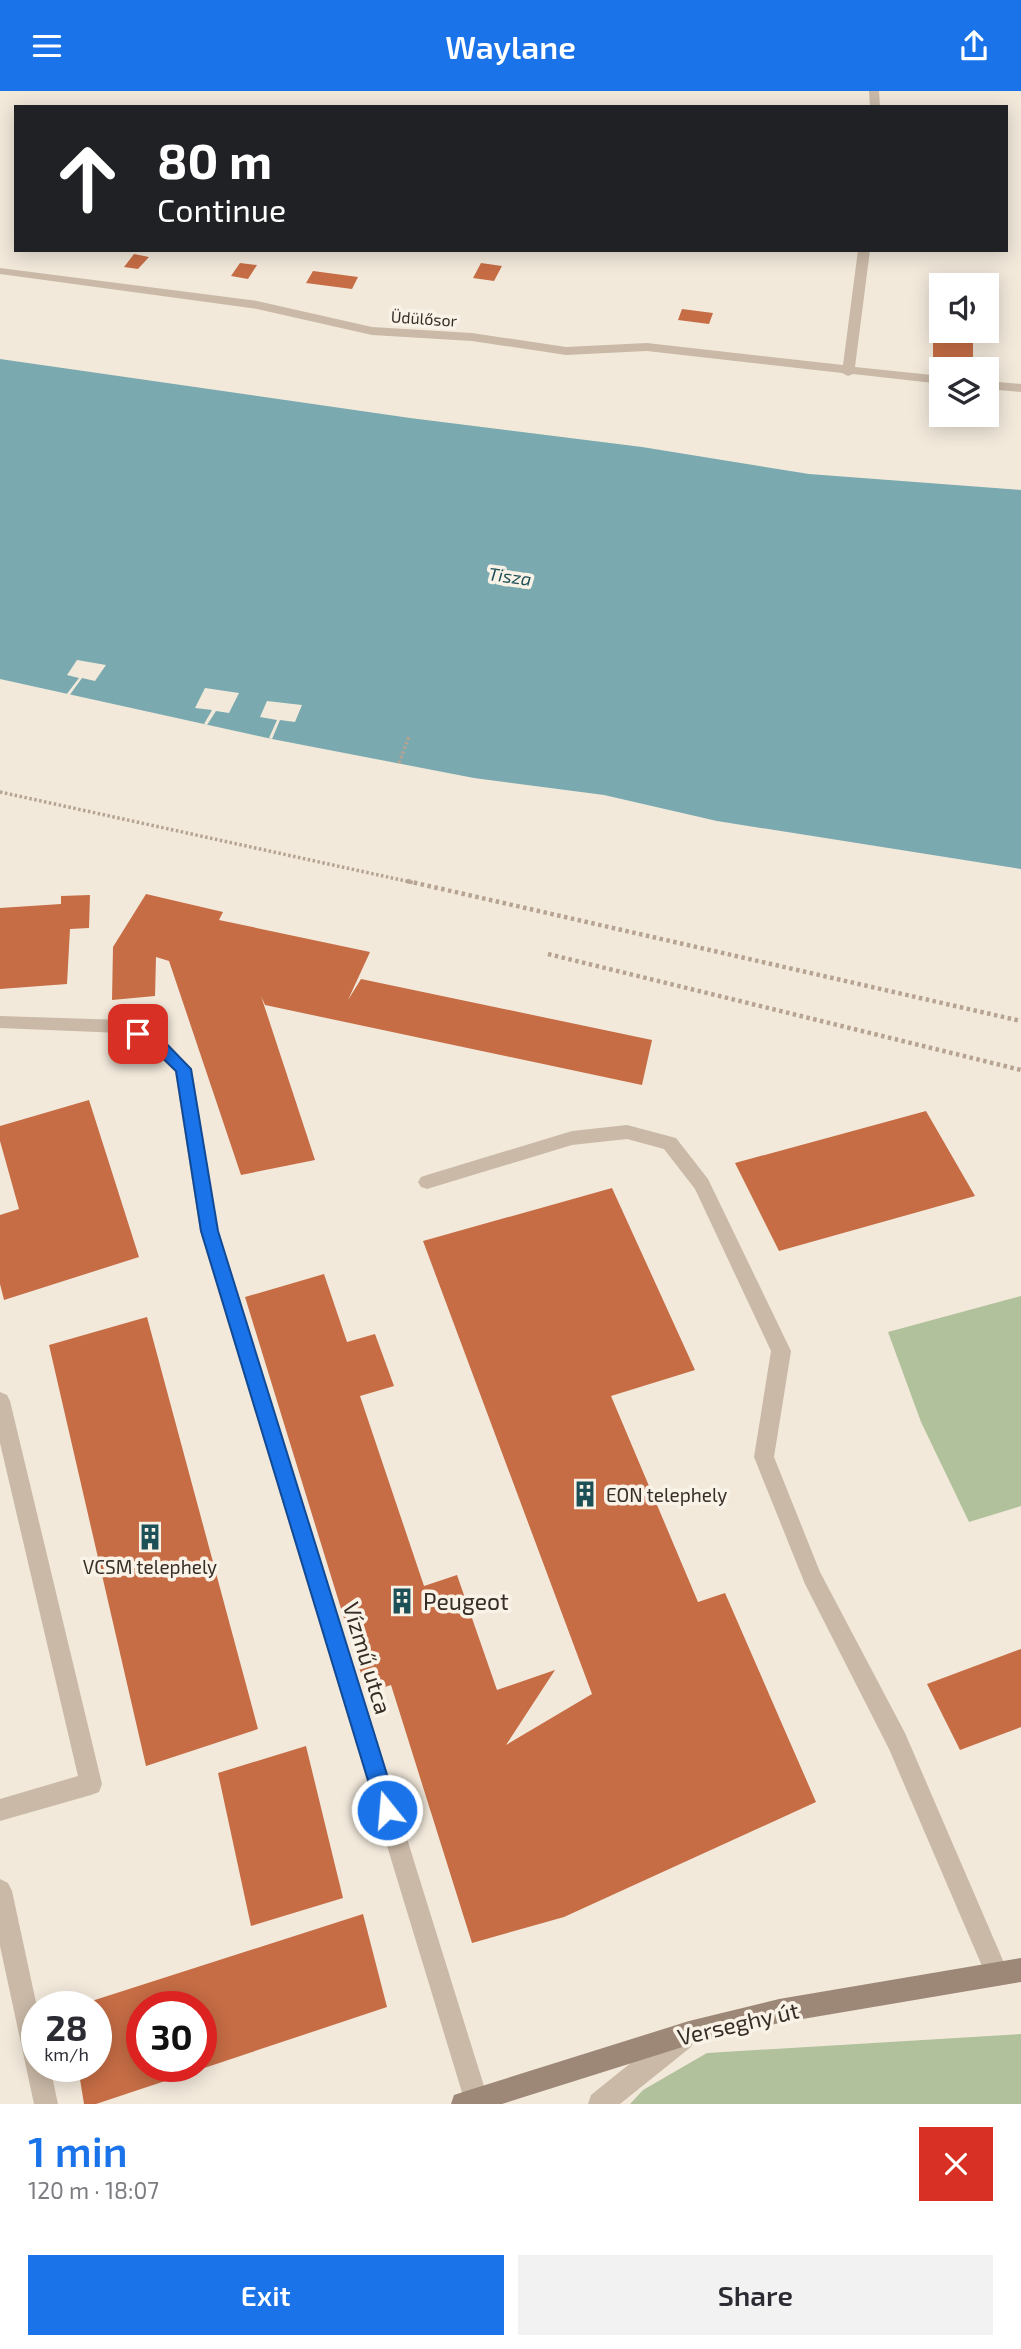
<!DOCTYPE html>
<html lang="en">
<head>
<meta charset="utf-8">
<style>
	:root { --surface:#fff; --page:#f2f2f3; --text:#2b2b33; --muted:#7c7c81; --accent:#1a73e8 }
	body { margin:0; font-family:"Exo 2",sans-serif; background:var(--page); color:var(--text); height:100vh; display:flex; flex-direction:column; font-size:26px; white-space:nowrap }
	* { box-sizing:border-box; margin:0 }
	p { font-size:23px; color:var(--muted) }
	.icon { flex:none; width:38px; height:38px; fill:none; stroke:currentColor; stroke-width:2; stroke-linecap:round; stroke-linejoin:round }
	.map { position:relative; height:2013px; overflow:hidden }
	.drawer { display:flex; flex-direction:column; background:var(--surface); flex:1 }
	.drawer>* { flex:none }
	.banner { position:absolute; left:14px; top:14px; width:994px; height:147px; border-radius:0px; box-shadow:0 4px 18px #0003; background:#202124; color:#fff; overflow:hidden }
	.fabs { position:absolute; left:929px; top:182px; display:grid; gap:14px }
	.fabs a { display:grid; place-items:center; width:70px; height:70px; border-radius:0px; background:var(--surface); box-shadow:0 4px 18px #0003; font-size:35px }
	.speed { position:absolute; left:21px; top:1900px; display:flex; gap:14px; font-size:35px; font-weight:700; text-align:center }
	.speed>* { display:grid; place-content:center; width:91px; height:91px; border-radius:50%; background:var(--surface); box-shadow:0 4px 18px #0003; line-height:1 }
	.speed small { font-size:18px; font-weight:400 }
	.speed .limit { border:10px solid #d22; background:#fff; color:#111 }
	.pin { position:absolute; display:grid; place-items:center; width:60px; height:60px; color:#fff; margin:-30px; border-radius:14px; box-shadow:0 4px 10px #0006 }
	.me { position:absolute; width:77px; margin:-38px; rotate:343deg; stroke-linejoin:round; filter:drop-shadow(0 0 5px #0008) }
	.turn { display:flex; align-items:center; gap:24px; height:147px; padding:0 28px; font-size:32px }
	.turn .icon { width:91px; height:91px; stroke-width:2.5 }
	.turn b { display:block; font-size:49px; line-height:60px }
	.round { display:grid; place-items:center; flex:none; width:74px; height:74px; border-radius:0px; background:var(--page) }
	.summary { display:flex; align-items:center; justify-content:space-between; height:119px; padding:0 28px }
	h1 { font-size:42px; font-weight:600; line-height:52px; color:var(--accent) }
	.cta { display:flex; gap:14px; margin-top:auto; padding:14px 28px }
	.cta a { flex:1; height:80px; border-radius:0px; background:var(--accent); color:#fff; font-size:28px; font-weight:600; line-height:80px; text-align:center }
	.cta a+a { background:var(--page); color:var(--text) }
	header { display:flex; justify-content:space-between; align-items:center; height:91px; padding:0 28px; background:var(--accent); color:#fff; font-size:32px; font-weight:600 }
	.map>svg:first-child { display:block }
</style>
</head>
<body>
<header><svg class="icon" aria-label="menu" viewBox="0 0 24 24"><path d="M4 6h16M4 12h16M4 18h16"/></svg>Waylane<svg class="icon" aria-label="share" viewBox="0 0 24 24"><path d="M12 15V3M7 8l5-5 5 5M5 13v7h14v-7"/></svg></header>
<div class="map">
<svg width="1021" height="2013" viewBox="0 0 1021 2013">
	<rect width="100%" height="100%" fill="#f2e9db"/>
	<path fill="#b1c19b" d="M1021,1205V1415L969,1431L921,1331L888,1241Z
		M1021,1943V2013H630L643,1999L707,1962Z"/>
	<path fill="#7aa9af" d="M0,268L410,327L642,356L809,383L1021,399V778L717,730L604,704L474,687L272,648L0,588Z"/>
	<path fill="#f2e9db" d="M77,569L106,574L95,590L82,587L69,605L66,604L79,587L67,584Z
		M205,597L239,602L229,622L216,620L207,634L204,633L212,619L195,617Z
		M267,610L302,614L295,631L280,629L272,648L269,647L277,629L260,626Z"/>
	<path fill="#c66d45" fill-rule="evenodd" d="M134,163L149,166L138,178L124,176Z
		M240,172L257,174L248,188L231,185Z
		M481,172L502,175L494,190L473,187Z
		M313,180L358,186L352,198L306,192Z
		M682,218L713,222L709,233L678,229Z
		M933,247L973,250V269L933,266Z
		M146,803L223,821L219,829L370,861L348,909L361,888L652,949L642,994L265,914L261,905L315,1069L241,1084L169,870L156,866L155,905L112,909L113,856Z
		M90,804L89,837L70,838L67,893L0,898V817L61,813V805Z
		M89,1009L139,1166L4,1209L0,1193V1124L19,1118L0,1050V1035Z
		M926,1020L975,1105L779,1160L735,1072Z
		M612,1097L695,1279L611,1305L698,1511L725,1502L816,1711L564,1826L472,1852L391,1594L367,1602L245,1206L324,1183L347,1251L375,1243L394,1295L360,1305L424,1495L457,1484L497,1599L555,1579L506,1654L592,1603L423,1150Z
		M147,1226L258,1638L146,1675L49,1254Z
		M1021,1558V1636L960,1659L927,1593Z
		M306,1655L343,1807L251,1835L218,1682Z
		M363,1823L387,1916L96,2013H84L78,1976H96V1916H73ZM142,1916H201V1976H142Z"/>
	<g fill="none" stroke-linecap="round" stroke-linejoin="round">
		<path stroke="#b6a391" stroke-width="3.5" stroke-dasharray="2.5 2.5" stroke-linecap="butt" d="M399,672L409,645
			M0,701L415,792"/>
		<path stroke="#b6a391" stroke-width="4.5" stroke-dasharray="3.5 3.5" stroke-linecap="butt" d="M407,790L1021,930
			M548,863L1021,979"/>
		<path fill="#cab9a7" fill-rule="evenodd" d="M0,925L123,929L160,944L192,978L218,1140L216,1145L209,1148L202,1145L200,1140L175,981L148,954L121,942L0,937Z
			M627,1034L676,1047L708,1088L791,1260L774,1366L820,1481L905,1642L1008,1881L1004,1889L996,1893L988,1889L889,1658L805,1493L754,1366L771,1260L695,1098L664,1058L627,1048L572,1054L427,1098L421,1096L418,1091L421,1086L427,1084L572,1040Z
			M0,1301L7,1304L10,1310L102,1693L99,1701L91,1704L0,1730V1708L78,1685L0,1352Z
			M0,1788L8,1792L12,1800L37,1916V1976H50L58,2013H34L0,1855Z"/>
		<path fill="#cab9a7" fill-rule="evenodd" d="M869,0H879L880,16H870Z
			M858,159H870L855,276L942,285V293L853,283L848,285L842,282L647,260L566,264L472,250L372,244L257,218L0,183V177L257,210L372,236L472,242L566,256L647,252L843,274Z
			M987,290L1021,293V301L987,298Z
			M209,1132L216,1135L218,1140L488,2008L486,2013H466L464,2008L200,1140L202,1135Z
			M682,1935L691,1938L694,1947L691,1956L620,2013H588L591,2004L673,1938Z"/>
		<path fill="#9d8878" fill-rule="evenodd" d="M1021,1867V1891L779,1932L689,1954L502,2013H451L454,2004L463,2001L689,1930L779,1908Z"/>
	</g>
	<path fill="#1a73e8" stroke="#114b97" stroke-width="2" d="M138,937L159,945L191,978L218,1140L398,1719L395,1726L387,1729L380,1726L377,1719L201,1140L176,980L148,953L133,947V938Z"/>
	<defs>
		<g id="building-bare" transform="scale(2.1)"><path d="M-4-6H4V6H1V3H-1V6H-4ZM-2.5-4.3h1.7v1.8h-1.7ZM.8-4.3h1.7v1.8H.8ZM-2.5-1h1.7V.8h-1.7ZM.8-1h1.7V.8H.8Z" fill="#1d4f57" stroke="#f9f2e7" stroke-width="2.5" paint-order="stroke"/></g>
	</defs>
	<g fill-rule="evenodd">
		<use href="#building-bare" x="585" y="1403"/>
		<use href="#building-bare" x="150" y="1446"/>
		<use href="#building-bare" x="402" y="1510"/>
	</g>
	<g text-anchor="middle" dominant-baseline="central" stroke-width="7" stroke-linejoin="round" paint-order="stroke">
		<g font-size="16" fill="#362d27" stroke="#f9f2e7">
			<text transform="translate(424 227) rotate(4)">Üdülősor</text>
		</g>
		<g font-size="18" font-style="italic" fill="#1d4f57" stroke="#f9f2e7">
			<text transform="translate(510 485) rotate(8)">Tisza</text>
		</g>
		<g font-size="19" fill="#362d27" stroke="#f9f2e7" text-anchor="start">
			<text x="606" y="1403">EON telephely</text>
			<text x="150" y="1475" text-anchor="middle">VCSM telephely</text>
		</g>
		<g font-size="23" fill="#362d27" stroke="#f9f2e7" text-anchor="start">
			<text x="423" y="1510">Peugeot</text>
		</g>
		<g font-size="23" fill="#362d27" stroke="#f9f2e7">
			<text transform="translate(368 1567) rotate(73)">Vízmű utca</text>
			<text transform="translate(738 1932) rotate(-13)">Verseghy út</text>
		</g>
	</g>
</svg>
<div class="fabs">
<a><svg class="icon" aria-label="sound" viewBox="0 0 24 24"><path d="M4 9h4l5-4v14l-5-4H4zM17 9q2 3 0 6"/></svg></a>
<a><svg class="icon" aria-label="layers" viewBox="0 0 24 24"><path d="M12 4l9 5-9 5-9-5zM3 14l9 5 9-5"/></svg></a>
</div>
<div class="speed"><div>28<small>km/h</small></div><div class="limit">30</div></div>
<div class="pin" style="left:138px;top:943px;background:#d93025"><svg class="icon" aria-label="arrive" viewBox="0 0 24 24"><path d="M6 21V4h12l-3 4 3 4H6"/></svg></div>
<svg class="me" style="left:387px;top:1719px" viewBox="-20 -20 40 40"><circle r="17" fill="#1a73e8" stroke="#fff" stroke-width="3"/><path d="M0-11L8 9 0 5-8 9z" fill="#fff"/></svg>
<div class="banner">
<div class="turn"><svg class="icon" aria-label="ahead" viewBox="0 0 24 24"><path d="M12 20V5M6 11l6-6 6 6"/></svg><div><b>80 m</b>Continue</div></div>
</div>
</div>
<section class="drawer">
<div class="summary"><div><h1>1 min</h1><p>120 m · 18:07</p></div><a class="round" style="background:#d93025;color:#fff"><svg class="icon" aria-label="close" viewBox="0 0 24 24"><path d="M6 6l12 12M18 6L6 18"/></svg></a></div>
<div class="cta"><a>Exit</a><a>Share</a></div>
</section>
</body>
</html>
